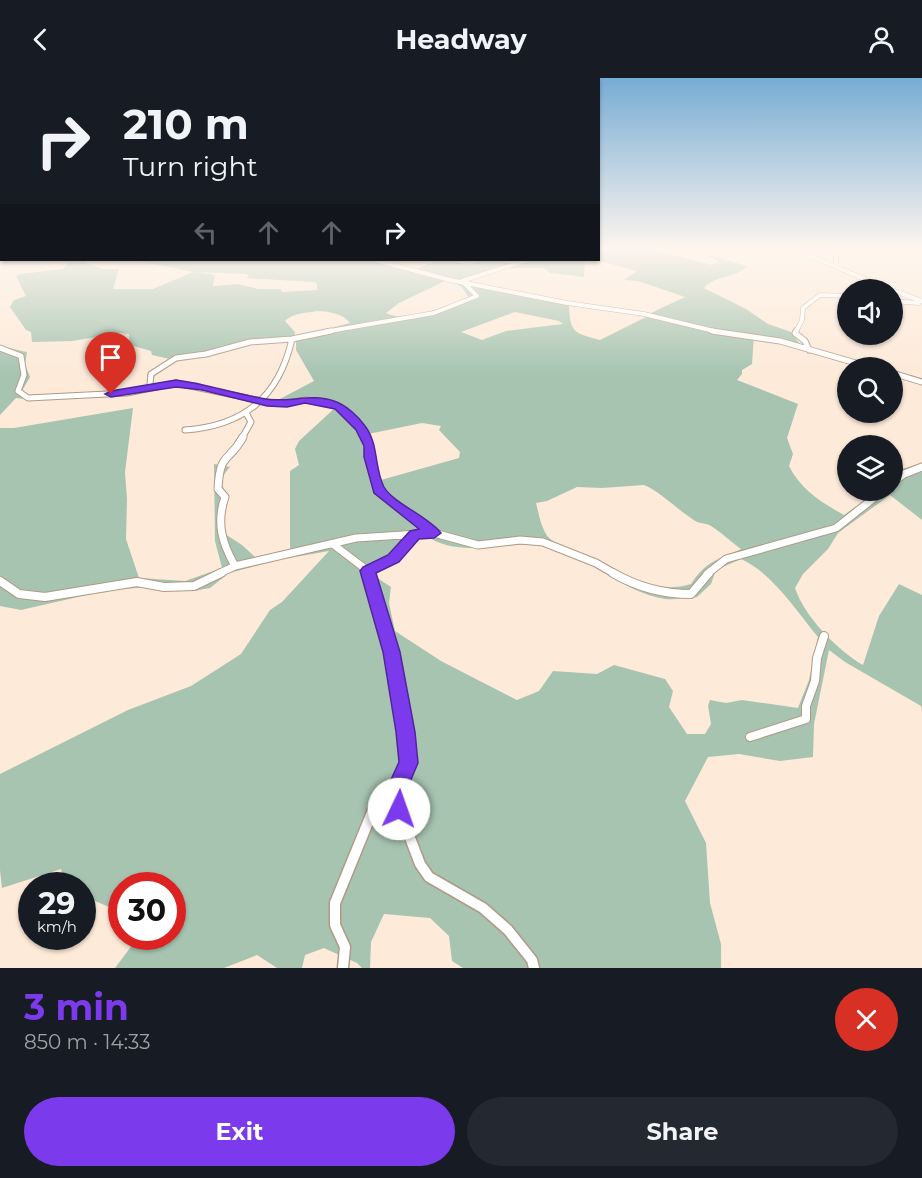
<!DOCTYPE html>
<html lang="en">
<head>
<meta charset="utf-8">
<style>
	:root { --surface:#171b24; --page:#242831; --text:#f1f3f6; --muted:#9ea1a6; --accent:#7c3aed }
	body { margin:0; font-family:Montserrat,sans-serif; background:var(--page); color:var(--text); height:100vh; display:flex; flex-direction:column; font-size:22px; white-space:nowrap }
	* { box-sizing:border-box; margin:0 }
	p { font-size:20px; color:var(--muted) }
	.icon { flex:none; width:33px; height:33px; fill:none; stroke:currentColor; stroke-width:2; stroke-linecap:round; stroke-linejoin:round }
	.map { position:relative; height:890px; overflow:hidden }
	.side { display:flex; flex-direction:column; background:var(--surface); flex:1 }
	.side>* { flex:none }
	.guide { position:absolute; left:0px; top:0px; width:600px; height:183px; box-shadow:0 2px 4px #0004; background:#171b24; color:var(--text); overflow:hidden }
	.buttons { position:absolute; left:837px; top:201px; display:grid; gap:12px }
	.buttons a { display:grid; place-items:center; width:66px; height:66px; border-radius:50%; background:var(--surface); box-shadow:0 2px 4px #0004; font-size:30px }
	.speed { position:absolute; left:18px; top:794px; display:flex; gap:12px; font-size:30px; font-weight:700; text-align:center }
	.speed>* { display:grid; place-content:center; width:78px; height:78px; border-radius:50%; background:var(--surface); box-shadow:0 2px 4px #0004; line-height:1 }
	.speed small { font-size:15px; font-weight:400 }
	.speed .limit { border:9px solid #d22; background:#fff; color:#111 }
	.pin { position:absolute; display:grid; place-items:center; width:51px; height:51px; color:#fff; margin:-62px -26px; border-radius:50% 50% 50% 0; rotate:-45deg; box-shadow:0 0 6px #0007 }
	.pin .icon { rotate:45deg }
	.me { position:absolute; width:66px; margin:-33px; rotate:3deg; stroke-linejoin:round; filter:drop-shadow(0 0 4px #0008) }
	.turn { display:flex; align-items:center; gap:21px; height:126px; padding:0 24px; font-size:27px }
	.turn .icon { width:78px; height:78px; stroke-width:2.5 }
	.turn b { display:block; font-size:42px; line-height:51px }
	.lanes { display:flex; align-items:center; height:57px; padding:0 24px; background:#0003; justify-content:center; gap:30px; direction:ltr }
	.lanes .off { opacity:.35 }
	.round { display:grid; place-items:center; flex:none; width:63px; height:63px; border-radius:32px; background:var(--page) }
	.headline { display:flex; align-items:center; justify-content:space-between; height:102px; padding:0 24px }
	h1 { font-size:36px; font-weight:700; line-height:45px; color:var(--accent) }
	.action { display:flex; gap:12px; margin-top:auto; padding:12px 24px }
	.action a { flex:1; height:69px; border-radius:36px; background:var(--accent); color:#fff; font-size:24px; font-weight:700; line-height:69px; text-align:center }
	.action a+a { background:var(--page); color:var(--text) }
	header { display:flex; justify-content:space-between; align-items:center; height:78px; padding:0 24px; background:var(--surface); font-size:27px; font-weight:700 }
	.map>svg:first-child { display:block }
</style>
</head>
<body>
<header><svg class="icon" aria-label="back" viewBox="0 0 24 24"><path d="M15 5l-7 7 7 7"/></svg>Headway<svg class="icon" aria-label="person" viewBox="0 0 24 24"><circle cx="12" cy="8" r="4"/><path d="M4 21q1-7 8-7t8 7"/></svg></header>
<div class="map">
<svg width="922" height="890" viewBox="0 0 922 890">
	<rect width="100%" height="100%" fill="#fdead9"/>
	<path fill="#a7c4b1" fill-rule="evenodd" d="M599,170H646L712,187L719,184L706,176L747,188C737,200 715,197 704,210L746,231L768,246L791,254L800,266L754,257L752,286L742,292V296L737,302L798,326L787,360L793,376L789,388C801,412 822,425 844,437L878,413L892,412L893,402L902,391L922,385V442L890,417L838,455L828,471L803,496L795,510C804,538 838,573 863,587L879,538L899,506L922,517V633L921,628L845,584L829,572L814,646L813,679L780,683L739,676L708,679L685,723L706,765L710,825L721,866V890H463L452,883L449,858L430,840L384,836L371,864L370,890H362L357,885L324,870L305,877L302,890H277L257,877L224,890H115L139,858H172V807H122L121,834L83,818L82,807H65L61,791L2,810L0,792V696L128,632L191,608L241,576L270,532L282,524L329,473L283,481L229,495L210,510L194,513L146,509L104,513L21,532L0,528V350H14L133,330L125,394L127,421L126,461L139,500L185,503L222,490L215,463L214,386L230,389C220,400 220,405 227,417L224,427L225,456L242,467L255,479L290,471V393L299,387L295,371L299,363L336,329C315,323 296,326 275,327L276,323L314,303L296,272V263L293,259C267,260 243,262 219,270L221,273L203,279L178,282L155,295L153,306C170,308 198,296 212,313L173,308L136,315L35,322L16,320L0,337V268L27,274L25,287L30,299L22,313L28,317L36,318L147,310V296L170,281L152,277L151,273L130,267L129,256L120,255L72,263L32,264L31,254L26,252L10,229L14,222L26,218L16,198L20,196L63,191L71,182H85V185L103,191H119L113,211H153L193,194L135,182H378L414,192L439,182H450L467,187L484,182H495L510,186V190L530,182H588H585L584,199L550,195L544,190H509L467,203L566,224L651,235L685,219L638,203L624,202L637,193L597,182ZM195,194L246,196L249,198L246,200L313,204L317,205V212L282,214L281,211H258L238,206L213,208L215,197ZM445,203C458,205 462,207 468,219C448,227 407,246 386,235L399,225ZM569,227L648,238L600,262C574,255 570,255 569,227ZM317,233C328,233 344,236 350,245L294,259L295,254L285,243C293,235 306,235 317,233ZM515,234L559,243L563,246L506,253L482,262L461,254ZM422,345L441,348L439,352L460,374L459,380L381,402L375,373L368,356ZM644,407C661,414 680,434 697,444C702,446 707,445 711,448C721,454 731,464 741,471C717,482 706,483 691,506C651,518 626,494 591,479C579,474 559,469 549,460C541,451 539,436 536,425L547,423L577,409L602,410ZM425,457C459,482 504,462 542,468C587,475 620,514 665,521C675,522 687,520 697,519L711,506L716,492L741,481C771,494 797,533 818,559L809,602L798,630L742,622L726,625L710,622L708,628L711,646L705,656H687L669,629L673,613L665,601L614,587L597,596L553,593L539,613L517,622L441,583L395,553L389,525L391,509L373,497L400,481L414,464Z"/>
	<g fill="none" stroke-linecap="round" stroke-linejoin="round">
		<g stroke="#b09a86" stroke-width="5">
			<path id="minor-far4" d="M785,170L813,179L890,212
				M810,170L836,177V188
				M375,182L450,202L567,225L644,236L718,254
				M892,212L922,223
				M892,223L919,225
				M324,254L434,235L477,218L462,203L527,182
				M796,254L802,242L803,230L820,217L848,218"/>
		</g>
		<g stroke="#b09a86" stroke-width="7">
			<path id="minor-far3" d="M712,253L780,263L873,290
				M796,253L795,255L805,263L809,272
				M0,270L21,278L24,297L18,313L28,320L127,315L176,305L267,324L287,325L305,322L328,324L339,329L361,350L366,360
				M892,295L922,304
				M153,309L150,306L151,296L176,280L206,276L250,264L292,261L331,253
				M185,352C244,348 279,319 292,261
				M242,360L251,344L246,335"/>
		</g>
		<g stroke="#b09a86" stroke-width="9">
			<path id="minor-far2" d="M365,359L370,368V379L379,413L434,455L478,467L520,462L543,464L596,485L615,496
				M892,405L904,396L922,389
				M334,467L368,493
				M235,488C222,465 216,445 225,419L218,411C220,373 228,386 243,359
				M218,496L235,488L356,460L434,455
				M369,496L368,493L393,480L415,456
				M707,496L726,481L836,450L884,412"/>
		</g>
		<g stroke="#b09a86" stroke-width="10">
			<path id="minor-far1" d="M368,495L391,574L406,669
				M613,495C637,509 662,516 691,516L709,495
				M0,503L19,516L45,519L137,504L164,509L194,508L221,495
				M750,659L806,641V628L815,603L817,580L824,558"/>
		</g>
		<g stroke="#b09a86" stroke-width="13">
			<path id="minor" d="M406,668L408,685L400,704L399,731L420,786L429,799L483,830L508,852L532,882L534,890
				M343,890L345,869L335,847V825L373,732L400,704"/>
		</g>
		<use href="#minor-far4" stroke="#fff" stroke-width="4"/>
		<use href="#minor-far3" stroke="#fff" stroke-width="5"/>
		<use href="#minor-far2" stroke="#fff" stroke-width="7"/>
		<use href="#minor-far1" stroke="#fff" stroke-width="8"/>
		<use href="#minor" stroke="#fff" stroke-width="10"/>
	</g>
	<linearGradient id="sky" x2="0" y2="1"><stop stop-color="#77acd4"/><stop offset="0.58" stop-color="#fef6ee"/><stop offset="1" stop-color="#fef6ee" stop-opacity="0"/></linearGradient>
	<rect width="922" height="295" fill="url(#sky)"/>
	<path fill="#7c3aed" stroke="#51269a" stroke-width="1.5" d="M176,302C207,306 235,316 266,321C289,325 311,315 334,323C346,327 358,338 365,348C379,366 374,390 384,409C393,425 429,439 441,455L434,460L419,461L399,484L376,495L400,574L415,654L418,685L410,704V731L407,738L399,741L392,738L389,731L390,704L399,684L396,654L383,574L360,493L363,489L388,477L410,453L419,451L374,415L364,379V368L356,352L335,331L305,325L287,329L267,328L202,312L176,309L111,319L105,316L111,313Z"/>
</svg>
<div class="buttons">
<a><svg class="icon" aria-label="sound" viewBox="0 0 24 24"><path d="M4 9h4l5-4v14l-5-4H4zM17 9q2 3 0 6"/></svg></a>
<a><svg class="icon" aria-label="search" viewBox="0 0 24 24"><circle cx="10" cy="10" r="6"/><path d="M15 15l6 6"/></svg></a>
<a><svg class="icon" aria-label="layers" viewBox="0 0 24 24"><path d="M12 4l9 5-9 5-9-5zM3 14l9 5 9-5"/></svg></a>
</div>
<div class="speed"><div>29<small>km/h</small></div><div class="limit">30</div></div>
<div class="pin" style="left:111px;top:316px;background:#d93025"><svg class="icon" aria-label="arrive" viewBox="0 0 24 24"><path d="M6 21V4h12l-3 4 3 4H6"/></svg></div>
<svg class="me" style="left:399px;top:731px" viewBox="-20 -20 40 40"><circle r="19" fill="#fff"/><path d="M0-13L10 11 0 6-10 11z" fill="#7c3aed"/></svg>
<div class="guide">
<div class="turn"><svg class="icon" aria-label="right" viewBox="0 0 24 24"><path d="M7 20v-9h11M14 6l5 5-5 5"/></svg><div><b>210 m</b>Turn right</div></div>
<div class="lanes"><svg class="icon off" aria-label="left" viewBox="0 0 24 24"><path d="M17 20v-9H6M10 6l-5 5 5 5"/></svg><svg class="icon off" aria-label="ahead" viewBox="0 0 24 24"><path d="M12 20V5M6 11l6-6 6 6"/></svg><svg class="icon off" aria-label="ahead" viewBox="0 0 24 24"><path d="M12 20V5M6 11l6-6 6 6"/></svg><svg class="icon" aria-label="right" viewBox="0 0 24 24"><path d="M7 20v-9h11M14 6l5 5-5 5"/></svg></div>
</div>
</div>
<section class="side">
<div class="headline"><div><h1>3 min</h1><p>850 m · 14:33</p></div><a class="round" style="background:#d93025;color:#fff"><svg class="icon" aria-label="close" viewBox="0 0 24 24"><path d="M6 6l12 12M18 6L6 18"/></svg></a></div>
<div class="action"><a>Exit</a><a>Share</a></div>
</section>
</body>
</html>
